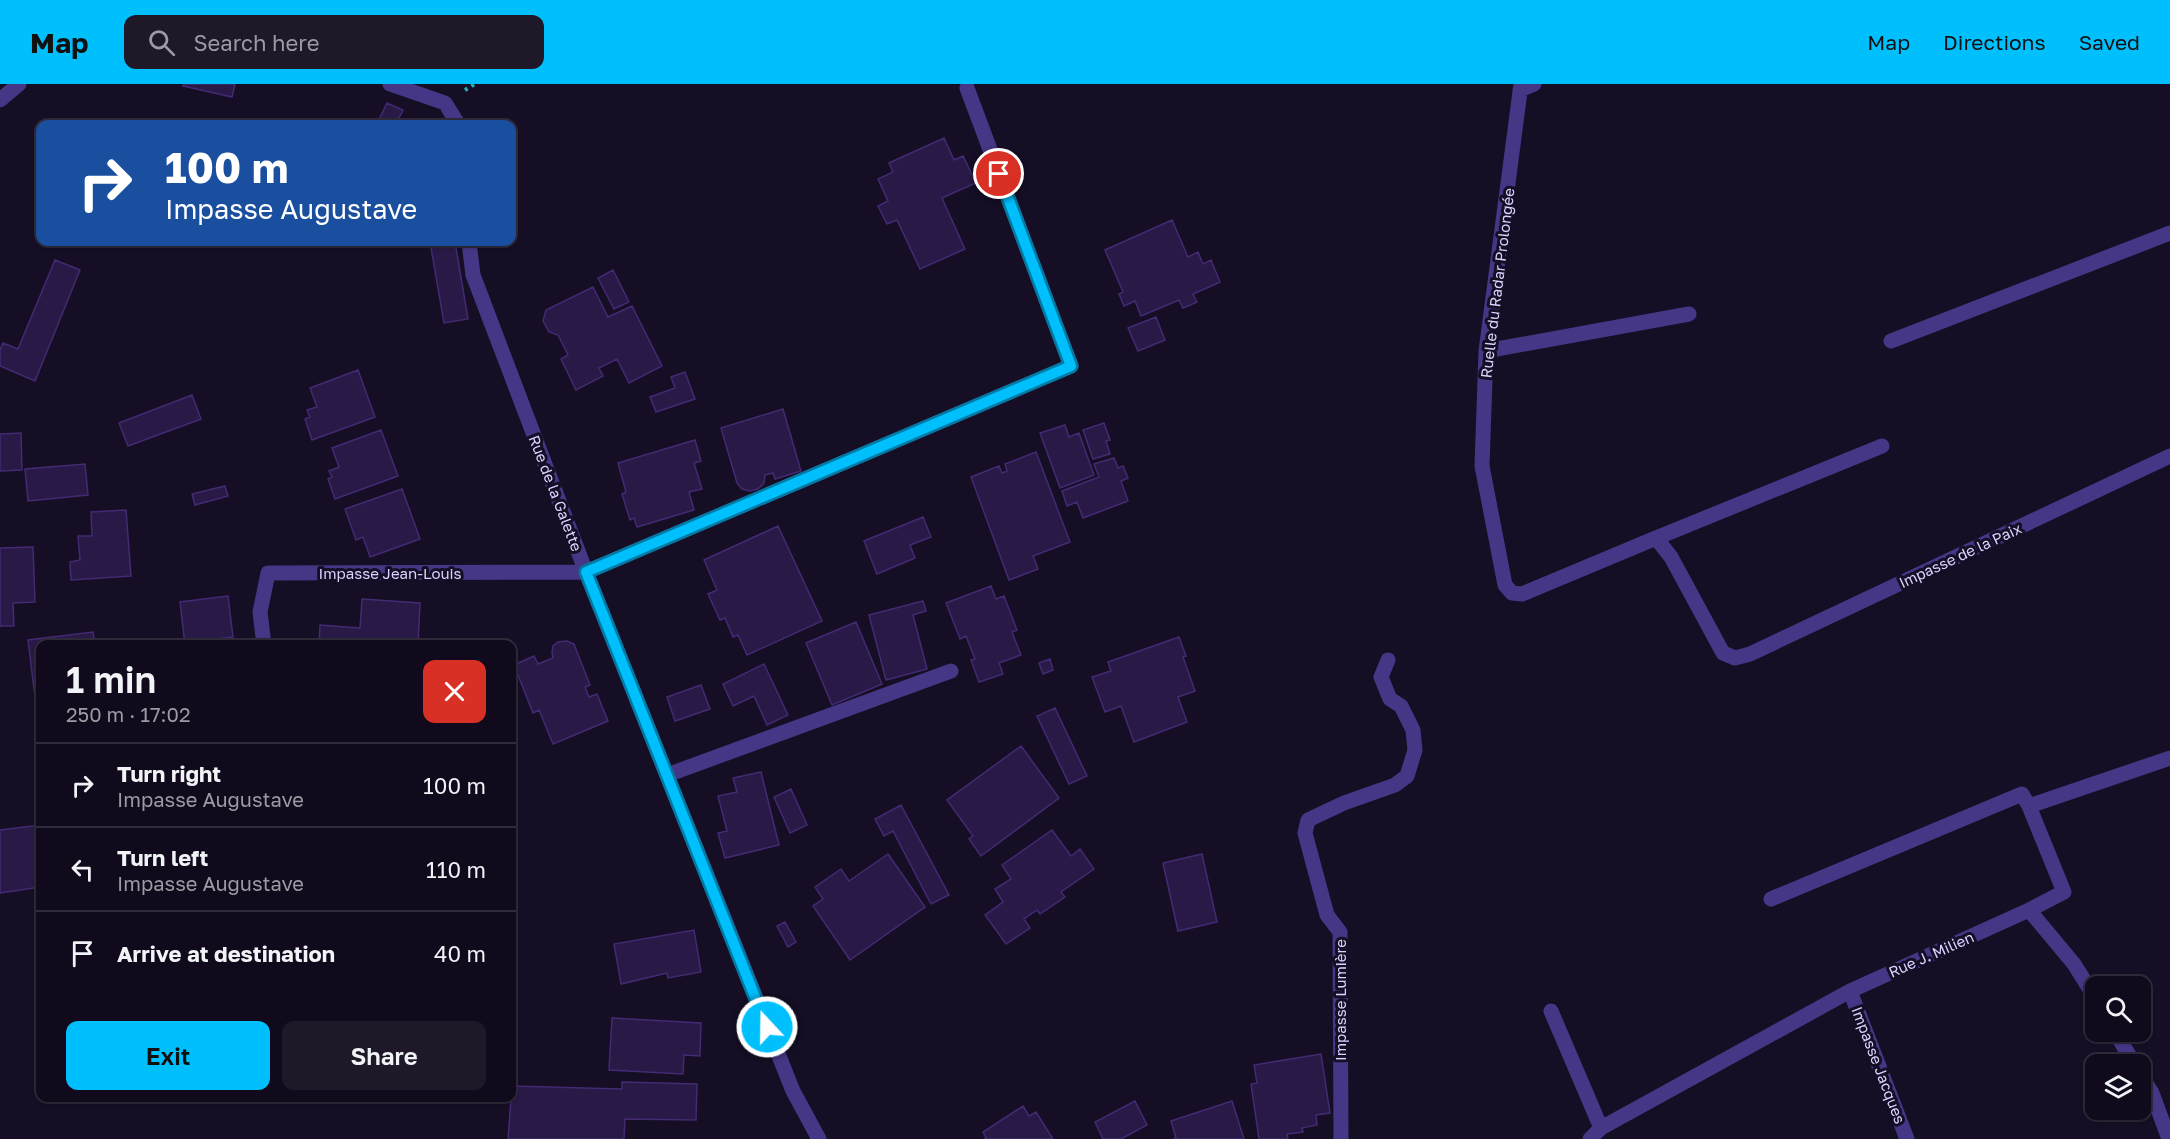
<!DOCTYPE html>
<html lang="en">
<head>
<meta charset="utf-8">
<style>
	:root { --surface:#100a1c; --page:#1e1829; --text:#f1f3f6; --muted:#9c9aa3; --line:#302b3b; --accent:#00bffd }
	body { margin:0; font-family:"Golos Text",sans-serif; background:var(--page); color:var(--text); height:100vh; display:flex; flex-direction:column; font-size:22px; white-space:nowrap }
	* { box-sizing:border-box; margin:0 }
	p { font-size:20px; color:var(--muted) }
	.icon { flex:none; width:33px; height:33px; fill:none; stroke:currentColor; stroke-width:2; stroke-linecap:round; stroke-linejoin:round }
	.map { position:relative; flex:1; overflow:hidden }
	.sheet { position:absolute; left:36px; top:556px; width:480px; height:462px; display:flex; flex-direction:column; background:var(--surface); border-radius:12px; box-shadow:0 2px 4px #0004,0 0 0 2px var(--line) }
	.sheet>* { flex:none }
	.top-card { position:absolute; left:36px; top:36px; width:480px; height:126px; border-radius:12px; box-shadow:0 2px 4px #0004,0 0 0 2px var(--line); background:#1a4fa0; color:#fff; overflow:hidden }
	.fabs { position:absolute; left:2085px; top:892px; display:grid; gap:12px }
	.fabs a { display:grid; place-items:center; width:66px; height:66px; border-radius:12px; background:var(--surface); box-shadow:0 2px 4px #0004,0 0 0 2px var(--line); font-size:30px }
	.pin { position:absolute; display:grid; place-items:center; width:51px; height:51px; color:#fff; margin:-26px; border:3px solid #fff; border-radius:50%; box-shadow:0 2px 6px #0007 }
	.me { position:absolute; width:66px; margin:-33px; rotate:339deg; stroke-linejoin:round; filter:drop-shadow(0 0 4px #0008) }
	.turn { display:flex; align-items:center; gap:21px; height:126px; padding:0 30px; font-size:27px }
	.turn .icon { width:78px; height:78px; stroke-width:2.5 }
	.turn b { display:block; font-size:42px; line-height:51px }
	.round { display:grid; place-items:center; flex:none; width:63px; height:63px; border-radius:12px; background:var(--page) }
	.summary { display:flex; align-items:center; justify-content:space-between; height:102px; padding:0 30px }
	h1 { font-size:36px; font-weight:600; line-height:45px }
	.cta { display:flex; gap:12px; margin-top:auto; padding:12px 30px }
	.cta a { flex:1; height:69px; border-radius:12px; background:var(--accent); color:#111; font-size:24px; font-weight:600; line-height:69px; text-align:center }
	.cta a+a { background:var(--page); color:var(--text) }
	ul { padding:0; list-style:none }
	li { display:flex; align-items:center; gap:18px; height:84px; padding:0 30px; border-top:2px solid var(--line) }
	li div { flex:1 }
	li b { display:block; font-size:22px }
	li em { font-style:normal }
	header { display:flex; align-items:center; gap:36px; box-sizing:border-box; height:84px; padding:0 30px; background:var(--accent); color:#111 }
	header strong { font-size:28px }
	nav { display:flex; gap:33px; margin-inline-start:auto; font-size:21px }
	.search { width:420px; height:54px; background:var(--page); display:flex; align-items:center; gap:15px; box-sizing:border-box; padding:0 21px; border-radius:12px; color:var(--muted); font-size:22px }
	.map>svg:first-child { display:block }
</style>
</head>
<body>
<header>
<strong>Map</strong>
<div class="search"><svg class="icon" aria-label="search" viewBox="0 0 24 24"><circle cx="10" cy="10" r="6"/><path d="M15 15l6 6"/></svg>Search here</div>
<nav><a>Map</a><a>Directions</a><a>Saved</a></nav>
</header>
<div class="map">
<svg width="2170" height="1055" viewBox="0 0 2170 1055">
	<rect width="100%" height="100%" fill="#150e25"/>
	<path fill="#291947" stroke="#432a73" stroke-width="1.5" d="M184,0H235L232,13L183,2Z
		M387,19L403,26L396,40H377Z
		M944,54L954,76L963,72L976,99L942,114L965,165L920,185L897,136L887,140L878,122L888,117L878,95L893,88L889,79Z
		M1172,136L1188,173L1198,168L1203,180L1211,176L1220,198L1193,210L1197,218L1183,224L1179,216L1141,232L1135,217L1124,222L1119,210L1123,208L1105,166Z
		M430,158H455L468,235L444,239Z
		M55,176L80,186L35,297L0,282V266L3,259L18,265Z
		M613,186L629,218L614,225L598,194Z
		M593,203L608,233L632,222L662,282L629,299L617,275L599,284L603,292L576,306L561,275L568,271L558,251L549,248L543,237L546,226Z
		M1156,233L1165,256L1138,267L1128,244Z
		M358,286L375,333L312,356L305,335L310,333L307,326L317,323L310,304Z
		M685,288L695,315L656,328L650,313L675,304L671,293Z
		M192,311L201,335L128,362L119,339Z
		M783,325L801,387L775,395L773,389L765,391L764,399L758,405L750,407L742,405L737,399L721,344Z
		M1104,339L1110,356L1106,357L1110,370L1093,375L1083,346Z
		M1065,341L1069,353L1079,349L1094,391L1060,404L1040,349Z
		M381,346L398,392L335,415L328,395L332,393L329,387L339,383L332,364Z
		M21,349L22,386L0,387V350Z
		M695,356L701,377L694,379L702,405L689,408L694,426L637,443L634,434L630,436L622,410L626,408L618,379Z
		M1036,368L1070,458L1033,472L1038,485L1009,496L971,393L999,382L1002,389L1007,387L1005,380Z
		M1114,374L1118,384L1123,382L1128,394L1121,397L1128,417L1083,434L1077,418L1067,422L1062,407L1099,393L1094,380Z
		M85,380L88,411L28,417L25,385Z
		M225,402L228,412L195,421L192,410Z
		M402,405L420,455L370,473L363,453L356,456L345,425Z
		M126,426L131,492L71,496L70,478L80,476L78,452H92L91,428Z
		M923,433L931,453L910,461L915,474L877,490L864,457Z
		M778,442L822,537L747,571L738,551L733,553L725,534L720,536L708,510L717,506L704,476Z
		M33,463L35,518L13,519L14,542H0V464Z
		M991,502L996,515L1004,512L1017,546L1012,548L1021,571L999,579L1003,590L979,598L971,576L975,575L966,552L960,555L946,519Z
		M228,512L233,553L217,555L218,561H185L180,518Z
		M362,515L420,519L418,561H319L320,541L360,544Z
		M923,517L926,527L913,531L927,585L886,596L869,531Z
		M856,538L882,600L832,621L806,559Z
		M93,548L95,561H40V630H37L28,556Z
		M1179,553L1186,572L1183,573L1195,607L1178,613L1187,638L1134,658L1121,622L1105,628L1092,593L1111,587L1108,578Z
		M567,557L574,560L590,601L585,603L589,613L597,610L608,637L553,660L539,626L533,629L514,581L534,572L538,580L553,574L552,569L553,562L558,558Z
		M1050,575L1053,586L1043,590L1039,579Z
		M764,580L788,631L767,641L754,612L733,622L723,600Z
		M701,601L710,625L675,637L667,613Z
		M1055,624L1087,692L1069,700L1037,632Z
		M1021,662L1059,714L981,772L969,755L973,752L947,716Z
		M761,688L779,761L725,774L718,749L727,747L718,712L737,708L733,694Z
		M791,705L807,741L790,749L774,713Z
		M901,721L949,811L931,820L893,747L884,752L875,735Z
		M40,741V803L0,809V746Z
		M1052,746L1071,772L1080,765L1094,785L1061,808L1065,813L1040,830L1037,826L1024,835L1030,844L1006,860L985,831L1003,818L995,805L1011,795L1002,781Z
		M888,770L925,823L850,876L813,822L823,815L815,803L841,785L849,797Z
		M1202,770L1217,838L1178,847L1163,779Z
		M785,838L796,858L788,863L777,842Z
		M694,846L701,888L668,894L667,889L621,900L614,860Z
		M612,934L701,939L700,972L684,971L683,990L609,986Z
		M1321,970L1330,1029L1316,1031L1317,1041L1302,1044L1303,1048L1287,1050L1288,1055H1259L1251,1000L1257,999L1254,981Z
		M622,998L697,1000L696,1036L625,1035L624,1055H508L512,1002L622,1005Z
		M1135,1017L1147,1041L1121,1055H1103L1095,1038Z
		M1232,1017L1244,1055H1173L1176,1054L1171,1037Z
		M1023,1022L1029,1032L1036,1028L1053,1055H984L986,1054L983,1048Z"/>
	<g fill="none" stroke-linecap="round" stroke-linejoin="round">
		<path stroke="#2baeba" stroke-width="4" stroke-dasharray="3 4.5" stroke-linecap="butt" d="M465,6L475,0"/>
		<path stroke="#453786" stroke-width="15" d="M390,0L445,19L458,40
			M1521,0L1486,267L1482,382L1505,501L1512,509L1522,510L1656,454L1671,473L1723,569L1735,574L1750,570L2170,372
			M1520,6L1534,0
			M0,16L19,0
			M469,158L473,191L586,488L793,1007L819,1055
			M1891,257L2170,149
			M1486,267L1689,230
			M1656,454L1882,362
			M264,561L260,528L268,489L586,488L1071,282L967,4
			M667,691L951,587
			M1771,815L2022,710L2029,722
			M2029,826L2074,880L2096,915
			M1850,907L1907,1055
			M1551,927L1601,1044
			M2115,948L2135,981
			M2140,990L2152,1009L2169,1055
			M1341,1055L1340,848L1327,831L1305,749L1308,736L1344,719L1395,701L1407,692L1415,666L1413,646L1401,622L1390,615L1381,593L1388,576
			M1590,1055L1601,1044L1850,907L2029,826L2064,808L2029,722L2170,674"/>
	</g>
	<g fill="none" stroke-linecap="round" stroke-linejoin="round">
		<g stroke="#007ca4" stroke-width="15">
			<path id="route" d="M767,943L586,488L1071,282L999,90"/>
		</g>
		<use href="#route" stroke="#00bffd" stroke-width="10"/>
	</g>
	<g text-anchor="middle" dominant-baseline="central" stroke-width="6" stroke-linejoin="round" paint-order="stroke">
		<g font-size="15" fill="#ddd2ff" stroke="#150e25">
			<text transform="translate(1497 199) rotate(-83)">Ruelle du Radar Prolongée</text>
			<text transform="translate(556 409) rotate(69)">Rue de la Galette</text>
			<text transform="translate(1960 471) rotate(-25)">Impasse de la Paix</text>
			<text x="390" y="489">Impasse Jean-Louis</text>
			<text transform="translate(1931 870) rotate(-24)">Rue J. Milien</text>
			<text transform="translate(1340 916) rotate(-90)">Impasse Lumière</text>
			<text transform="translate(1879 981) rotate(69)">Impasse Jacques</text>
		</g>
	</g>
</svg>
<div class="fabs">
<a><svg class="icon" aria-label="search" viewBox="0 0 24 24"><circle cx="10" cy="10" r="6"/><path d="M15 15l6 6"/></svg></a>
<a><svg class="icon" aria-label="layers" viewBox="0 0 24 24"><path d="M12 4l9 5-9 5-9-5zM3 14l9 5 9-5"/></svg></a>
</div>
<div class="pin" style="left:999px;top:90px;background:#d93025"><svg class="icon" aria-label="arrive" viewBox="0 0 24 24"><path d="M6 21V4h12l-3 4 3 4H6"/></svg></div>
<svg class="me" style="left:767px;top:943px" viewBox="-20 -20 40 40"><circle r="17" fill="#00bffd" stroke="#fff" stroke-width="3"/><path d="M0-11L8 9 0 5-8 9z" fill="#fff"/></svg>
<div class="top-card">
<div class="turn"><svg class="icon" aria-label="right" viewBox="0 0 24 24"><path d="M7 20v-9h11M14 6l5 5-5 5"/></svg><div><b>100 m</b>Impasse Augustave</div></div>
</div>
<section class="sheet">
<div class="summary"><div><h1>1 min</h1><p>250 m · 17:02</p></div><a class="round" style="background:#d93025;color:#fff"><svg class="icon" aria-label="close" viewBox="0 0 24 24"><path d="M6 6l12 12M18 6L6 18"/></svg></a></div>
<ul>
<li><svg class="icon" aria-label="right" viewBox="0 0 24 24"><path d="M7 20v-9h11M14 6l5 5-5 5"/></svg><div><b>Turn right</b><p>Impasse Augustave</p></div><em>100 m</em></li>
<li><svg class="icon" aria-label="left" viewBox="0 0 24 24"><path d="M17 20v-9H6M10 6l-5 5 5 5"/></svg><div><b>Turn left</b><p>Impasse Augustave</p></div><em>110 m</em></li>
<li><svg class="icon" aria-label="arrive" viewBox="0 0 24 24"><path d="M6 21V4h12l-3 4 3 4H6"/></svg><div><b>Arrive at destination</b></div><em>40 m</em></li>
</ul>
<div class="cta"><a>Exit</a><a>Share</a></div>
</section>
</div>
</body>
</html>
